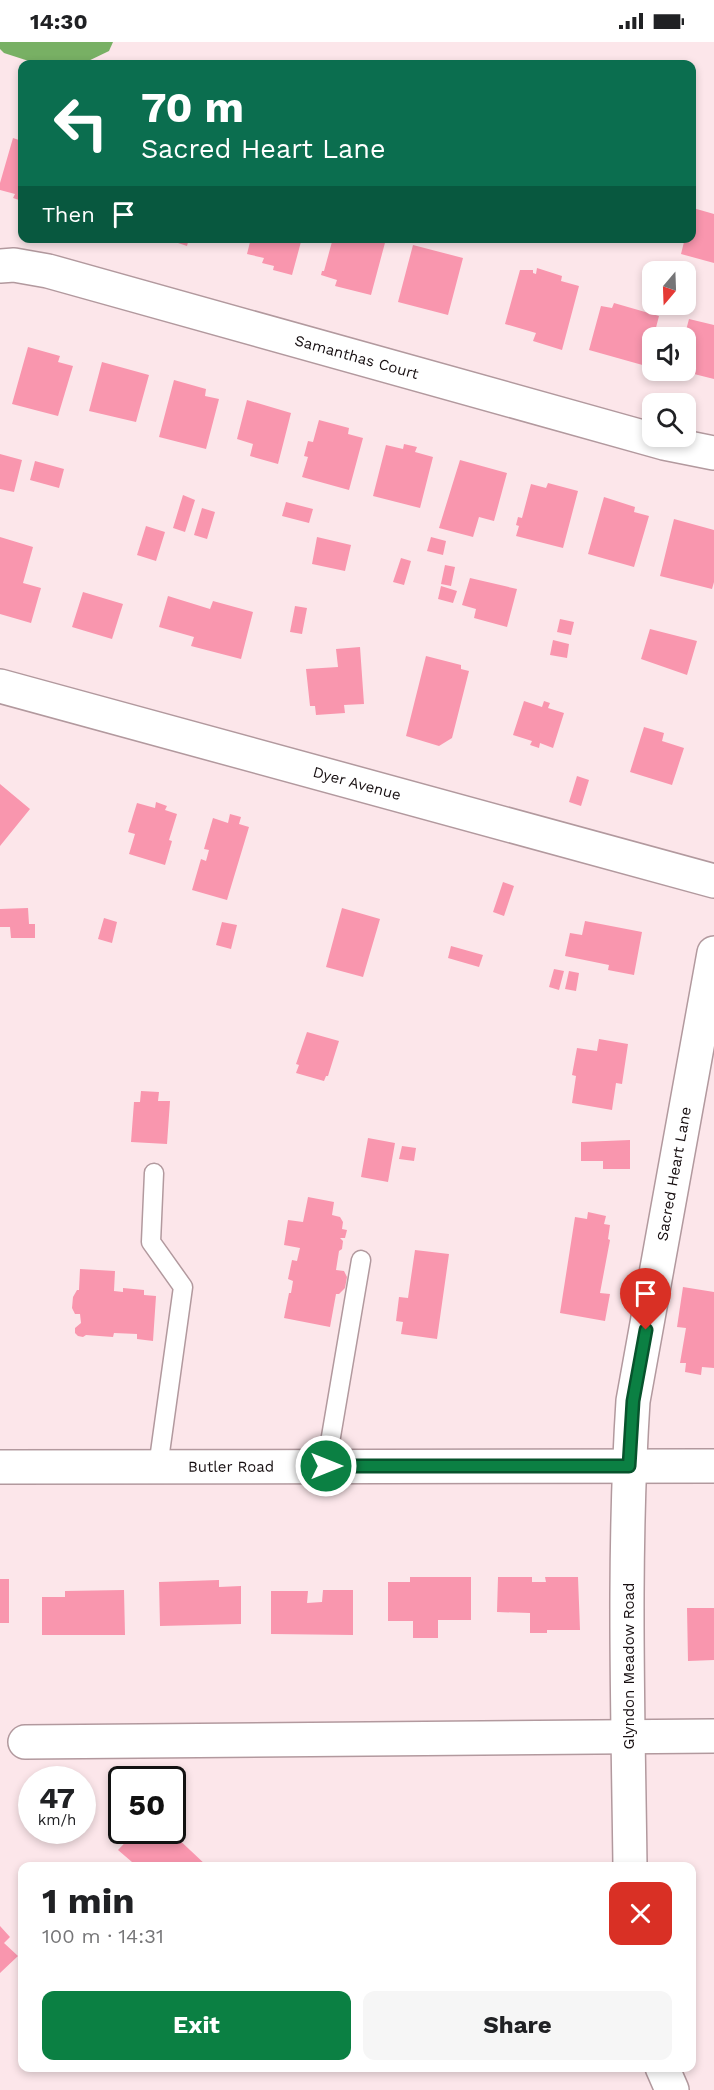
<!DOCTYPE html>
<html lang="en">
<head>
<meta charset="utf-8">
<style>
	:root { --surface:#fff; --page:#f6f6f6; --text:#202124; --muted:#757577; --accent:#0b8043 }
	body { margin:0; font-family:"Work Sans",sans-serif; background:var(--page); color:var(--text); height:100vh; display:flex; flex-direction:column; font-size:22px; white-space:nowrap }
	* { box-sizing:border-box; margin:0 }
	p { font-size:20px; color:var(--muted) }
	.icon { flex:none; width:33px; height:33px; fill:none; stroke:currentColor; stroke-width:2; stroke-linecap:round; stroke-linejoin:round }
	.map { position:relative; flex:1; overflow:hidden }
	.sheet { position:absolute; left:18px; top:1820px; width:678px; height:210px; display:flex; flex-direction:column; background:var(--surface); border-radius:12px; box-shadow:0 3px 9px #0003 }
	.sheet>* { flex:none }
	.hud { position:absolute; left:18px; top:18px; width:678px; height:183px; border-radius:12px; box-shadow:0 3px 9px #0003; background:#0b6e4f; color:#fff; overflow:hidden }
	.needle { width:39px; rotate:199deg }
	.tools { position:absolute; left:642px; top:219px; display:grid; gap:12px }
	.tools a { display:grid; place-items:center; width:54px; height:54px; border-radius:12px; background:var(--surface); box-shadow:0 3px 9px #0003; font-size:30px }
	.speed { position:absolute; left:18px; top:1724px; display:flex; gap:12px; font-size:30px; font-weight:700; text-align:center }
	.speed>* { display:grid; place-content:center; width:78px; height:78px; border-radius:50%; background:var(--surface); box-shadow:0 3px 9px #0003; line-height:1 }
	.speed small { font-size:15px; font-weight:400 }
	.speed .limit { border:3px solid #111; border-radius:9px; background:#fff; color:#111 }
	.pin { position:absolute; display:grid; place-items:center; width:51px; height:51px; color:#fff; margin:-62px -26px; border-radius:50% 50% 50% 0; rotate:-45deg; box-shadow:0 0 6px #0007 }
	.pin .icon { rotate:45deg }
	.me { position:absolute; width:66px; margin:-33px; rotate:90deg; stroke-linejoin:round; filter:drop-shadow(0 0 4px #0008) }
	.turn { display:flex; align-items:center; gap:21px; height:126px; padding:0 24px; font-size:27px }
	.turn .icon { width:78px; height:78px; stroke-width:2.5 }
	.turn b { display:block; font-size:42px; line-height:51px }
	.then { display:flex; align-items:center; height:57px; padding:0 24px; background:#0003; gap:12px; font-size:22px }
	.round { display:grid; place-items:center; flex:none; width:63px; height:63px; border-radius:12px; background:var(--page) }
	.head { display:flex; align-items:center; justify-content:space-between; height:102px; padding:0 24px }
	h1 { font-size:36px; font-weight:700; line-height:45px }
	.cta { display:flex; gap:12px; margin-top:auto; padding:12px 24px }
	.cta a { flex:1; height:69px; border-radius:12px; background:var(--accent); color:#fff; font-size:24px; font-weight:700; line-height:69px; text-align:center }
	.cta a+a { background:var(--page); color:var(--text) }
	.status { display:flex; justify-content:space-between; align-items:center; height:42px; padding:0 30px; background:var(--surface); direction:ltr }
	.status svg { height:16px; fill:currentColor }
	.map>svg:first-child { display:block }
</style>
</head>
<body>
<div class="status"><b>14:30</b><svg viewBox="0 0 49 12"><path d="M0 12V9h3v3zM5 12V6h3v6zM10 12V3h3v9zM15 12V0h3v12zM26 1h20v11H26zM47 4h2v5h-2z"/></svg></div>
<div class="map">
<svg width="714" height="2048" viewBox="0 0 714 2048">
	<rect width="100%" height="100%" fill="#fce6ea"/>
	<path fill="#78b064" d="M0,0H113L109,9L82,22H38L4,11L0,7Z"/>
	<path fill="#f996ae" d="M13,96L22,99V159L13,156L15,152L0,148V141Z
		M693,166L714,172V221L681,212L685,196H692Z
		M163,196H189L187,204Z
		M251,196H302L292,233L273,228L274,224L262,221L264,216L247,212Z
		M333,196L386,197L371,253L335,244L337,238L321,233L322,229H324Z
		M413,203L463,216L448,273L398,260Z
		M537,226L562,234L561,239L579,244L562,308L533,299L536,291L505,282L520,228H533V231L536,232Z
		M614,261L659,274L646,324L589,308L601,264L612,266Z
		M689,277L714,283V337L686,330L684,296Z
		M28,305L60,314L58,320L73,324L58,374L12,362Z
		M102,320L149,333L136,380L89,369Z
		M174,338L206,347L205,354L219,357L206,407L159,395Z
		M247,358L291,371L278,422L250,414L253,402L237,397Z
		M319,378L349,386L348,392L363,396L349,448L302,435L308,415L304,414L308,399L313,400Z
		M404,402L417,405L415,410L433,415L420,466L373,454L386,403L403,407Z
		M0,412L22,418L14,450L0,447Z
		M460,418L507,431L494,479L479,475L473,495L439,486Z
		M35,419L64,427L59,446L30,438Z
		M548,441L578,449L563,506L516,494L519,484L516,483L518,475L522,476L531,442L546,446Z
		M183,453L195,458L185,490L173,486Z
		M604,455L635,465L634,470L649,474L634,525L588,512Z
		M286,460L313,467L309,481L282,474Z
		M202,466L215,470L207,497L194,493Z
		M674,477L714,488V540L712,547L660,534Z
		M146,484L165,490L156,519L137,513Z
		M0,495L33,505L23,541L41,546L31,581L0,572Z
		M317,495L351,503L345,529L312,522Z
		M431,495L446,499L443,513L427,509Z
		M401,516L411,519L404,543L393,540Z
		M445,523L455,525L451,544L441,542Z
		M470,536L517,547L507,585L474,576L476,567L462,563Z
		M441,544L457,549L453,561L438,557Z
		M83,550L123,562L112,597L72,585Z
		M168,554L210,567L213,559L253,570L241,617L191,604L194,595L159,585Z
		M295,564L307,566L302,592L290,590Z
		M560,577L574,580L571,593L557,590Z
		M650,587L697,599L687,633L641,617Z
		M553,598L569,602L567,616L550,613Z
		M360,605L364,662L344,663L345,671L316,673L315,664H310L306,627L338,625L336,607Z
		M426,614L461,623V627L469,629L452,696L439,704L406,694Z
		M524,659L542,665L544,659L550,661L548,666L564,671L553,706L540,701L539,706L530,703L532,699L513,693Z
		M644,685L664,691L662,699L684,706L672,743L630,730Z
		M577,734L589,738L581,764L569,760Z
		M0,742L30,767L0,804Z
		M156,760L167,764L165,768L177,772L169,798L172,799L165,823L129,812L135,792L128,790L137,761L155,766Z
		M230,772L241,775L239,782L249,785L227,858L192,848L201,817L206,819L209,808L204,807L213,776L228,781Z
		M503,840L514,844L504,874L493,870Z
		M28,866L29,882H35V896H11L10,885H0V867Z
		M342,866L380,877L363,935L326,925Z
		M104,876L117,880L112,901L98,897Z
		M585,879L642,890L634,933L608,928L609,923L565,914L570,891L582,893Z
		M222,880L237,883L231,907L216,903Z
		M451,904L483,913L479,925L448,916Z
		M554,927L564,929L559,948L549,945Z
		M569,929L579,931L576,949L565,947Z
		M307,990L339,999L328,1034H326L324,1039L296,1031L299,1023L296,1022Z
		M599,997L628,1002L622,1042L616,1041L612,1068L572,1061L576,1034L572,1033L577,1006L597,1009Z
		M141,1049L159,1050L158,1059H170L167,1102L131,1100L134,1060H140Z
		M368,1096L395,1101L388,1140L361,1135Z
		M630,1098V1127H603V1119H581V1100Z
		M402,1104L416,1106L414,1119L399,1117Z
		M308,1155L334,1160L332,1173L340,1175L343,1180L342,1187L347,1188L345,1196H340L343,1199L342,1207L339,1209L336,1228L344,1229L347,1235L345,1246L339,1252H336L330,1285L284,1276L289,1251H291L293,1239L288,1237L292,1218L297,1219L300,1206L284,1203L288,1178L303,1180Z
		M588,1170L606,1174L604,1182L610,1183L608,1197L610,1198L600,1251L610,1252L605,1279L560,1271L575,1175L587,1177Z
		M415,1208L449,1212L437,1297L401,1292L403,1280L396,1279L399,1255L408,1256Z
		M80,1227L115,1229L114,1249L123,1250V1246L144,1248V1253L156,1254L153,1299L137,1297V1292L114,1291L113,1295L86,1293L83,1295L78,1294L75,1291V1286L81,1281L80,1272H75L72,1266L73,1255L77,1248H79Z
		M683,1245L714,1250V1326L702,1325L701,1333L685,1330L686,1321H680L686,1286L677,1285Z
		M410,1535H471V1578H438V1596H413V1579H388V1540H410Z
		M498,1535H532V1540H546L545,1535H578L580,1588H547V1591H530V1571L497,1570Z
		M0,1537H9V1581H0Z
		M219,1538V1545L241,1544V1582L160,1584L159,1540Z
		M124,1548L125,1593H42V1555H65V1549Z
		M323,1548H353V1593L271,1592V1549H308L307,1561L322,1560Z
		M687,1566H714V1618L688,1619Z
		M137,1788H172L176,1792L174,1793L207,1824H128L132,1820L118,1808Z
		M0,1884L10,1895L4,1901L18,1914L0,1931Z"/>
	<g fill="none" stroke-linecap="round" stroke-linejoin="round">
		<g stroke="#b2999e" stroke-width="21">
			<path id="service" d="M154,1131L151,1200L183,1245L158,1425
				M326,1424L361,1218"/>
		</g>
		<g stroke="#b2999e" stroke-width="36">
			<g id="minor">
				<path id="s1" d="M0,224L14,223L48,229L664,401L714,411"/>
				<path id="s2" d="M0,644L714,839"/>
				<path d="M25,1700L714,1694"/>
				<path id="s3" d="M630,1824C628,1669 623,1513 633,1359L714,911"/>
				<path d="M662,2025L672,2048"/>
			</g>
		</g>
		<g stroke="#b2999e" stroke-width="36">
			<g id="secondary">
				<path id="s4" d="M0,1425L714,1424"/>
			</g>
		</g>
		<use href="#service" stroke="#fff" stroke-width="18"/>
		<use href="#minor" stroke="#fff" stroke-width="33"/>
		<use href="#secondary" stroke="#fff" stroke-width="33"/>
	</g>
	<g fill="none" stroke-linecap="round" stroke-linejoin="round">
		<g stroke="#07532c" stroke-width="15">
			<path id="route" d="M326,1424H629L633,1359L646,1288"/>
		</g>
		<use href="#route" stroke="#0b8043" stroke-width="10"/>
	</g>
	<g text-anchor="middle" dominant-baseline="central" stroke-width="4.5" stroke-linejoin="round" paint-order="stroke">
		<g font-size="15" fill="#170f11" stroke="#fff">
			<text stroke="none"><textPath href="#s1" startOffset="369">Samanthas Court</textPath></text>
			<text stroke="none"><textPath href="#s2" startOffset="370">Dyer Avenue</textPath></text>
			<text stroke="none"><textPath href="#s3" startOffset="696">Sacred Heart Lane</textPath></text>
			<text stroke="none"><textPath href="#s4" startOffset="231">Butler Road</textPath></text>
			<text transform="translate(629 1624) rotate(-90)">Glyndon Meadow Road</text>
		</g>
	</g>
</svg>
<div class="tools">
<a><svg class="needle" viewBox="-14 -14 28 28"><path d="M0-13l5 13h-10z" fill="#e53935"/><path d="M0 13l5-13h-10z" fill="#757577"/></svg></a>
<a><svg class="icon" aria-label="sound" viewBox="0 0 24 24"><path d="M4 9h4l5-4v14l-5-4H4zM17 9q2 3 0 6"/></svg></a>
<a><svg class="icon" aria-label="search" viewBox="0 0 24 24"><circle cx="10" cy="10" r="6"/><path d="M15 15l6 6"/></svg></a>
</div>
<div class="speed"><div>47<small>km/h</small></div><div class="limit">50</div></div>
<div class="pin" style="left:646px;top:1288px;background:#d93025"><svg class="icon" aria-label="arrive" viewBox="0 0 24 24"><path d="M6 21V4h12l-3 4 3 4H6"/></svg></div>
<svg class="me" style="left:326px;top:1424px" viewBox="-20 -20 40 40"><circle r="17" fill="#0b8043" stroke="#fff" stroke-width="3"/><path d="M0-11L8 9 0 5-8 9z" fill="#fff"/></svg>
<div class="hud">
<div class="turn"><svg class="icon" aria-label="left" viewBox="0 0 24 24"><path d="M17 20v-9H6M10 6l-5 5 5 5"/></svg><div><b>70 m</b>Sacred Heart Lane</div></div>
<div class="then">Then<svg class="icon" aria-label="arrive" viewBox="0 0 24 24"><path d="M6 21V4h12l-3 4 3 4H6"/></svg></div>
</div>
<section class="sheet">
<div class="head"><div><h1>1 min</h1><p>100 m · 14:31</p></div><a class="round" style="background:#d93025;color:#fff"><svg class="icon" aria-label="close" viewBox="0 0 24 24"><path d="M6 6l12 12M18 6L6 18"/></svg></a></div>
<div class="cta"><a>Exit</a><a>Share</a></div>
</section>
</div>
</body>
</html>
